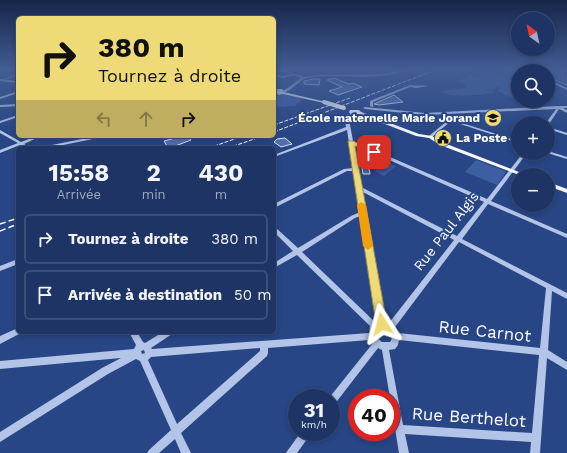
<!DOCTYPE html>
<html lang="fr">
<head>
<meta charset="utf-8">
<style>
	:root { --surface:#1e3464; --page:#2b3f6d; --text:#f1f3f6; --muted:#a1aabf; --line:#3c4f78 }
	body { margin:0; font-family:"Work Sans",sans-serif; background:var(--page); color:var(--text); height:100vh; display:flex; flex-direction:column; font-size:15px; white-space:nowrap }
	* { box-sizing:border-box; margin:0 }
	p { font-size:13px; color:var(--muted) }
	.icon { flex:none; width:22px; height:22px; fill:none; stroke:currentColor; stroke-width:2; stroke-linecap:round; stroke-linejoin:round }
	.map { position:relative; flex:1; overflow:hidden }
	.sheet { position:absolute; left:16px; top:146px; width:260px; height:188px; display:flex; flex-direction:column; background:var(--surface); border-radius:6px; box-shadow:0 2px 6px #0003,0 0 0 1px var(--line) }
	.sheet>* { flex:none }
	.banner { position:absolute; left:16px; top:16px; width:260px; height:122px; border-radius:6px; box-shadow:0 2px 6px #0003,0 0 0 1px var(--line); background:#efda78; color:#111; overflow:hidden }
	.needle { width:26px; rotate:327deg }
	.controls { position:absolute; left:511px; top:12px; display:grid; gap:8px }
	.controls a { display:grid; place-items:center; width:44px; height:44px; border-radius:50%; background:var(--surface); box-shadow:0 2px 6px #0003,0 0 0 1px var(--line); font-size:20px }
	.speed { position:absolute; left:288px; top:389px; display:flex; gap:8px; font-size:20px; font-weight:700; text-align:center }
	.speed>* { display:grid; place-content:center; width:52px; height:52px; border-radius:50%; background:var(--surface); box-shadow:0 2px 6px #0003,0 0 0 1px var(--line); line-height:1 }
	.speed small { font-size:10px; font-weight:400 }
	.speed .limit { border:6px solid #d22; background:#fff; color:#111 }
	.pin { position:absolute; display:grid; place-items:center; width:34px; height:34px; color:#fff; margin:-17px; border-radius:8px; box-shadow:0 2px 6px #0006 }
	.me { position:absolute; width:44px; margin:-22px; rotate:351deg; stroke-linejoin:round; filter:drop-shadow(0 0 3px #0008) }
	.turn { display:flex; align-items:center; gap:14px; height:84px; padding:0 16px; font-size:18px }
	.turn .icon { width:52px; height:52px; stroke-width:2.5 }
	.turn b { display:block; font-size:28px; line-height:34px }
	.lanes { display:flex; align-items:center; height:38px; padding:0 16px; background:#0003; justify-content:center; gap:20px; direction:ltr }
	.lanes .off { opacity:.35 }
	.eta { display:flex; justify-content:space-evenly; align-items:center; height:68px; text-align:center }
	.eta b { font-size:24px; font-weight:700; line-height:28px }
	ul { padding:0; list-style:none }
	li { display:flex; align-items:center; gap:12px; height:50px; margin:0 8px 6px; padding:0 8px; border:2px solid var(--line); border-radius:6px }
	li div { flex:1 }
	li b { display:block; font-size:15px }
	li em { font-style:normal }
	.map>svg:first-child { display:block }
</style>
</head>
<body>
<div class="map">
<svg width="567" height="453" viewBox="0 0 567 453">
	<rect width="100%" height="100%" fill="#284685"/>
	<path fill="#3d5ea1" d="M470,70H507L494,73L518,82V100L497,91L501,88L496,87L495,90L483,89L496,92C482,95 451,99 440,91L465,88V85L457,80L468,78L467,75L485,78Z
		M284,94L303,98L295,106L274,107V96Z
		M476,160L505,171L506,172L497,185L465,172Z
		M386,162L396,166L384,176L374,171Z"/>
	<path fill="#465c89" stroke="#a7bde8" d="M556,70H567V85L548,77V73Z"/>
	<g fill="none" stroke-linecap="round" stroke-linejoin="round">
		<path stroke="#a7bde8" stroke-width="1" d="M3,80L18,74"/>
	</g>
	<path fill="#516fac" stroke="#d6e1f6" d="M334,78L349,84L353,83L362,87L338,95L329,91L342,87L327,80Z
		M313,79H320L319,85L304,84V81Z
		M394,95L403,102L379,105L374,104Z
		M183,136H188L191,140L170,148H168L164,141Z
		M285,138L292,144L281,147L274,142L277,139Z
		M374,155L383,159L382,161L377,165L371,162L373,168H369L370,174H363L362,168L369,165L360,162L363,158L370,159Z"/>
	<g fill="none" stroke-linecap="round" stroke-linejoin="round">
		<path fill="#b2c4e7" fill-rule="evenodd" d="M280,70H284L304,77L318,75L381,74L401,70H406C384,79 359,77 336,76C327,76 317,76 308,78C299,80 293,90 283,93L281,92L282,91L288,88L301,78L294,75L283,78L274,76V74L283,76L291,74Z
			M0,79L18,81V83L0,81Z
			M548,79L567,88V90L548,81Z
			M410,85C415,86 424,85 428,86L417,88L410,87L373,102V107L370,106V101Z
			M18,91V93L0,99V97Z
			M276,92L279,93L274,95V93Z
			M18,104V106L0,107V105Z
			M558,106H567V108H563L567,110V113L559,109L549,124H548V123H546L556,109L425,115L365,109L363,108L365,107L425,113Z
			M351,113L354,114L349,119L353,141L487,199L523,153H527L491,201L567,234V238L488,204L462,239L567,293V299L552,291L548,350L567,362V370L547,358L540,453H530L531,442L405,434L409,453H399L391,404V398H390L382,350L378,348L334,405L331,406V398H329L373,343L369,340L268,348V353L267,356L181,433L191,453H181L175,439L159,453H147L149,450L171,430L140,361L136,359L108,374L0,442V432L102,368L121,358L0,369V361L134,349L136,345L129,332H137L143,342L145,343L163,332H173L172,334L151,348L152,349L369,333L370,326L297,255L274,268V263L293,251L274,232V227L276,228L298,248L351,216L360,212L353,171H347L274,208V204L344,169L353,168L347,130L274,157V155L346,127L345,119ZM353,144L484,202L457,236L361,187ZM361,191L454,240L389,323L384,322ZM360,216L377,322L376,323L302,252L355,218ZM459,242L546,288L540,348L398,333L395,327ZM381,327C389,329 395,335 390,342H382L376,337V330ZM399,340L539,355L532,433L403,425L389,350L395,349L398,345ZM260,348V351L177,424L148,360L151,357ZM144,350L145,353L142,354L141,351Z
			M18,115V117L0,123V121Z
			M453,116L456,117L453,120L518,141V143L451,121L431,138H429V136Z
			M548,127L567,133V135L548,129Z
			M0,130L21,142L36,136H41L24,144L30,148H25L20,145L0,153V150L18,143L0,133Z
			M97,136H105L103,137L48,148H40L42,147Z
			M548,151L567,157V159L547,153H548Z
			M18,259V264L0,271V266Z
			M18,328V332H21V333L0,344V336Z
			M301,432H312L310,435L297,453H286L288,450Z"/>
		<path fill="#f4f7fe" fill-rule="evenodd" d="M277,89H282L284,92L326,102L324,103L283,94L278,95L276,92Z
			M350,110H359L361,112L419,134L432,136L444,143L527,175H519L440,145L429,138L416,136L359,114L351,115L349,112Z
			M548,182L567,189V193L548,186Z"/>
		<path stroke="#fff" stroke-width="1" stroke-dasharray="4 1.5" stroke-linecap="butt" d="M274,125L350,98
			M274,132L435,70
			M209,148L243,136
			M228,148L263,136"/>
		<path stroke="#fff" stroke-width="1.5" stroke-dasharray="6 3" stroke-linecap="butt" d="M0,224L18,218
			M0,231L18,224"/>
		<path stroke="#f4f7fe" stroke-width="4" d="M324,102L344,108"/>
	</g>
	<linearGradient id="sky" x2="0" y2="1"><stop stop-color="#162649"/><stop offset="0.52" stop-color="#425d94"/><stop offset="1" stop-color="#425d94" stop-opacity="0"/></linearGradient>
	<rect width="567" height="134" fill="url(#sky)"/>
	<path fill="#efda78" stroke="#9b8e4e" d="M348,141H353L377,152L371,153L355,146L387,324L386,328L382,330L377,328L376,324Z"/>
	<path fill="#f59e0b" d="M361,202L366,205L373,246L368,250L363,246L357,205Z"/>
	<defs>
		<g id="school-disc" transform="scale(0.9)"><circle r="9.5" fill="#efda78" stroke="#284685"/><path d="M0-5L7-2L0 1L-7-2ZM-4 1L0 2.5L4 1V4Q0 6-4 4Z" fill="#111"/></g>
		<g id="civic-disc" transform="scale(0.9)"><circle r="9.5" fill="#efda78" stroke="#284685"/><path d="M-.6-6.5H3V-4.5H.6V-3L4-1V1h2V6H-6V1h2V-1L-.6-3ZM-1.2 2.5V6h2.4V2.5Z" fill="#111"/></g>
	</defs>
	<g fill-rule="evenodd">
		<use href="#school-disc" x="493" y="118"/>
		<use href="#civic-disc" x="443" y="138"/>
	</g>
	<g text-anchor="middle" dominant-baseline="central" stroke-width="4" stroke-linejoin="round" paint-order="stroke">
		<g font-size="12" font-weight="bold" fill="#fff" stroke="#284685" text-anchor="end">
			<text x="480" y="118">École maternelle Marie Jorand</text>
			<text x="456" y="138" text-anchor="start">La Poste</text>
		</g>
		<g font-size="14" fill="#fff" stroke="#284685">
			<text transform="translate(446 231) rotate(-52)">Rue Paul Algis</text>
		</g>
		<g font-size="17" fill="#fff" stroke="#284685">
			<text transform="translate(485 331) rotate(6)">Rue Carnot</text>
			<text transform="translate(469 417) rotate(4)">Rue Berthelot</text>
		</g>
	</g>
</svg>
<div class="controls">
<a><svg class="needle" viewBox="-14 -14 28 28"><path d="M0-13l5 13h-10z" fill="#e53935"/><path d="M0 13l5-13h-10z" fill="#a1aabf"/></svg></a>
<a><svg class="icon" aria-label="search" viewBox="0 0 24 24"><circle cx="10" cy="10" r="6"/><path d="M15 15l6 6"/></svg></a>
<a>+</a>
<a>−</a>
</div>
<div class="speed"><div>31<small>km/h</small></div><div class="limit">40</div></div>
<div class="pin" style="left:374px;top:152px;background:#d93025"><svg class="icon" aria-label="arrive" viewBox="0 0 24 24"><path d="M6 21V4h12l-3 4 3 4H6"/></svg></div>
<svg class="me" style="left:382px;top:324px" viewBox="-20 -20 40 40"><path d="M0-17L14 15 0 8-14 15z" fill="#efda78" stroke="#fff" stroke-width="4"/></svg>
<div class="banner">
<div class="turn"><svg class="icon" aria-label="right" viewBox="0 0 24 24"><path d="M7 20v-9h11M14 6l5 5-5 5"/></svg><div><b>380 m</b>Tournez à droite</div></div>
<div class="lanes"><svg class="icon off" aria-label="left" viewBox="0 0 24 24"><path d="M17 20v-9H6M10 6l-5 5 5 5"/></svg><svg class="icon off" aria-label="ahead" viewBox="0 0 24 24"><path d="M12 20V5M6 11l6-6 6 6"/></svg><svg class="icon" aria-label="right" viewBox="0 0 24 24"><path d="M7 20v-9h11M14 6l5 5-5 5"/></svg></div>
</div>
<section class="sheet">
<div class="eta">
<div><b>15:58</b><p>Arrivée</p></div>
<div><b>2</b><p>min</p></div>
<div><b>430</b><p>m</p></div>
</div>
<ul>
<li><svg class="icon" aria-label="right" viewBox="0 0 24 24"><path d="M7 20v-9h11M14 6l5 5-5 5"/></svg><div><b>Tournez à droite</b></div><em>380 m</em></li>
<li><svg class="icon" aria-label="arrive" viewBox="0 0 24 24"><path d="M6 21V4h12l-3 4 3 4H6"/></svg><div><b>Arrivée à destination</b></div><em>50 m</em></li>
</ul>
</section>
</div>
</body>
</html>
